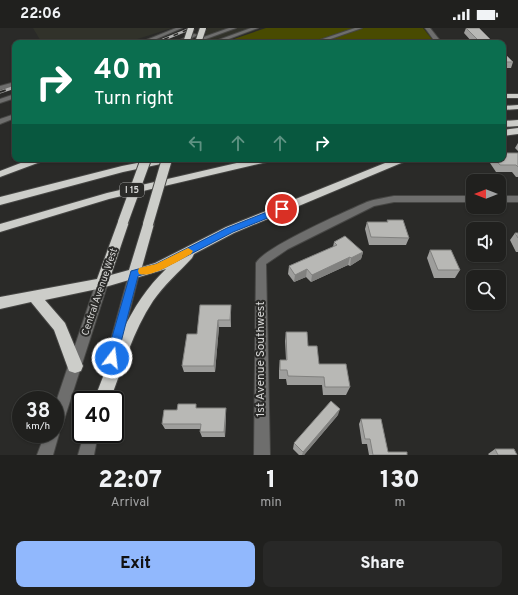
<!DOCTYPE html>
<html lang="en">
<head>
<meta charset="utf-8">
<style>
	:root { --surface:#20201e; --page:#282827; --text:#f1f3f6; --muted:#a2a3a4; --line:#3d3e3c; --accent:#91b8fd }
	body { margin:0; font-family:Overpass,sans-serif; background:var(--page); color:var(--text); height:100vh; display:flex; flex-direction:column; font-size:15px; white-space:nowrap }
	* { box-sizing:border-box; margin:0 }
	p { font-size:13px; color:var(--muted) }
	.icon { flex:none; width:22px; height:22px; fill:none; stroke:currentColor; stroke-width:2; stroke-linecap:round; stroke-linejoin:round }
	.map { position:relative; height:427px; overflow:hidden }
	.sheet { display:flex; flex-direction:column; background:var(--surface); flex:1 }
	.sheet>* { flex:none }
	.hud { position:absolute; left:12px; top:12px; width:494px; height:122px; border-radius:8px; box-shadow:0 1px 3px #0004,0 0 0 1px var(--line); background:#0b6e4f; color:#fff; overflow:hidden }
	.needle { width:26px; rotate:270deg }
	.buttons { position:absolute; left:466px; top:146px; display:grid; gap:8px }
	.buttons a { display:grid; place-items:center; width:40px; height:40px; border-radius:8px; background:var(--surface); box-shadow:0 1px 3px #0004,0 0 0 1px var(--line); font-size:20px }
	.speed { position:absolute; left:12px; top:363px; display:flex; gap:8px; font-size:20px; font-weight:700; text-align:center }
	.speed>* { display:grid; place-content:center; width:52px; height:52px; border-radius:50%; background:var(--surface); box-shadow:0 1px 3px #0004,0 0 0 1px var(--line); line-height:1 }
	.speed small { font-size:10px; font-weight:400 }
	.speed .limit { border:2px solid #111; border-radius:6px; background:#fff; color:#111 }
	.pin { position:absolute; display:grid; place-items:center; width:34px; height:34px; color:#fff; margin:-17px; border:2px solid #fff; border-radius:50%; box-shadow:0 1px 4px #0007 }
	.me { position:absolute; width:44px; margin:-22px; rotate:15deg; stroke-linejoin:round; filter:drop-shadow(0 0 3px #0008) }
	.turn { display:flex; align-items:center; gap:14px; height:84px; padding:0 16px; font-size:18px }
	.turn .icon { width:52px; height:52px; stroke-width:2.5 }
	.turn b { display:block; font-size:28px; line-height:34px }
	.lanes { display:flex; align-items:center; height:38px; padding:0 16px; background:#0003; justify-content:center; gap:20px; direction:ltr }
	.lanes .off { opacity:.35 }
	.eta { display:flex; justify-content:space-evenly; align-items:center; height:68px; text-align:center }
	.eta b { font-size:24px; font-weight:800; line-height:28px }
	.button { display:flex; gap:8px; margin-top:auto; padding:8px 16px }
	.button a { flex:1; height:46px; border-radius:8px; background:var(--accent); color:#111; font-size:16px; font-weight:800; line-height:46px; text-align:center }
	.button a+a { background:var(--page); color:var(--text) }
	.status { display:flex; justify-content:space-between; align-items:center; height:28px; padding:0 20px; background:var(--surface); direction:ltr }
	.status svg { height:11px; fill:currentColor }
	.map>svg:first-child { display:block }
</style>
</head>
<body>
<div class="status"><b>22:06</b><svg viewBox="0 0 49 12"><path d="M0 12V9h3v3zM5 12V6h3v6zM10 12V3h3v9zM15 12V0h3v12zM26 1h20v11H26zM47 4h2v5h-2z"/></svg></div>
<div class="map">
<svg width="518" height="427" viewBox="0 0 518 427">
	<rect width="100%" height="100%" fill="#2a2a28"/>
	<path fill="#31322a" d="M33,0H172L125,15H42Z
		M207,0H252L204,15Z"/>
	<path fill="#494b01" d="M266,0H423L435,15H222Z"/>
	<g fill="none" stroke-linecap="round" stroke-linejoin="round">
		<g stroke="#464644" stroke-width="2">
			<path id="minor" d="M176,0H182L147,15H139Z
				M229,0H236L195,15H187Z
				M251,0H258L218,15H210Z
				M355,0H362L319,15H311Z
				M425,0H430L442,15H436Z
				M194,6L198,7L181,15H173Z
				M15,54V58L0,62V58Z
				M15,66V70L0,75V71Z
				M15,86V90L0,96V91Z
				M394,168H473V174H394L374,178L288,221L266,236L270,427H254L256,235C264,219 347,183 367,174C375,171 385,170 394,168Z
				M499,168H518V174H499Z
				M134,242L138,243L139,246L116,337L115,341L110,343L105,341L104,337L129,246L130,243Z
				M102,251L106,252L108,255L62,398L58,404L59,406L53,427H37L45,406H55V377L96,255L98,252Z
				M84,406H98L94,427H78Z"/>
		</g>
		<g stroke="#464644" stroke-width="2">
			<path id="highway" d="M503,66H518V70H503Z
				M518,77V81L503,82V78Z
				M518,92V98L503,99V93Z
				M518,100V106L503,108V102Z
				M31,131H45L43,133L0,149V143Z
				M157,131H177L175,133L123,144L0,177V169L122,138Z
				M254,131H272L267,134L109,171L0,204V196L107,165Z
				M395,131H408L406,133L234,205L194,226L192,230C179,244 164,257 153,273C133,303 123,339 110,372H94C113,325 128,277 166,241L102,260L45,272L65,295L83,338L81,343L75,345L69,343L54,302L31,274L0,281V269L97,251L119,191H127L129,194L111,247L129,242L144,193H152L154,196L142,239L155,235L226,199Z"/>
		</g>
		<use href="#minor" fill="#6e6e6d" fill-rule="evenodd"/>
		<use href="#highway" fill="#cccdc9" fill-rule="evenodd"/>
		<g stroke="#afafae" stroke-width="2.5">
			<path id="rail-far1" d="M155,15L192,0"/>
		</g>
		<g stroke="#afafae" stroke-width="3">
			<path id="rail" d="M0,64L15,59"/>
		</g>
		<use href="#rail-far1" stroke="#2a2a28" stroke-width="1.5" stroke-dasharray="5" stroke-linecap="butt"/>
		<use href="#rail" stroke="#2a2a28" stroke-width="2" stroke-dasharray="6" stroke-linecap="butt"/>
		<g stroke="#464644" stroke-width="8" stroke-linecap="butt">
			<path id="highway-bridge-far1" d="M186,15L191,0
				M198,15L203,0"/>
		</g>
		<g stroke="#464644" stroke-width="12" stroke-linecap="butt">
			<path id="highway-bridge" d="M123,194L146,131
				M148,196L167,131"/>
		</g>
		<use href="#highway-bridge-far1" stroke="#cccdc9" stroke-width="6"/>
		<use href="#highway-bridge" stroke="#cccdc9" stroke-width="10"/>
	</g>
	<path fill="#9e9e9c" d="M466,0L494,15H473L464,5Z
		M503,24L513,34L511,40H506L505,44H503Z
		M518,115V123L515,120Z
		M518,125V149H516L512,144H496L488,132V131H503Z
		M387,192L409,210L406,217H369L365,201L367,194H387Z
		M473,205V221L469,213Z
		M515,205H518V224H516L510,212Z
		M334,214L363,224L361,231L350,238L348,237L311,254L306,249L294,254L288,246L289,238L333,219Z
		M430,222L460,242L455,250H434L427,230Z
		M231,277V299H219L215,344H184L182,338L197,306Z
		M286,304L308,318L319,336L350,359L346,367H323L322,357H287L286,351H279V341L280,332H286L285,313Z
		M198,380L226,386L225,409H202L200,404L201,401H165L162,396Z
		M338,387L304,427H299L293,421L294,415Z
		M361,391L388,424L407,427H369L367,416H362L359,396Z
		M495,421L517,427H489L488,426Z"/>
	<path fill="#81817f" d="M363,224L361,231L350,238L351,230Z
		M350,229L348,237L311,254L312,247Z
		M307,241L306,249L294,254L295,247Z
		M231,277V299L230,292Z
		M218,292L219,299L215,344L214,338Z
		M226,380V386L225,409L224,404Z
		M340,381L338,387L304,427H302L303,424Z"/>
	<path fill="#b8b8b5" stroke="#81817f" d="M466,0H479L494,15H481Z
		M503,24L513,34H504L507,38H503Z
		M503,125H518V139L516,137H500L495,131H503Z
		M387,192H403L409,210L371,209L367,194H388Z
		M515,205H518V210Z
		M345,208L363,224L351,230L350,229L312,247L307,241L295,247L289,238L337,217L334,214Z
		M430,222H451L460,242H438Z
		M477,247H493L495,249H478Z
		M200,277H231L230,292H218L214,338H182L187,306H197Z
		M286,304H307L308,318H317L319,336H346L350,359H325L324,349L288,348L287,342H280V332H287Z
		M331,373L340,381L303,424L294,415Z
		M178,376H196V380H226L224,404H200L201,396H162L164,382H177Z
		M361,391H381L388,424H407V427H373L370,411H365Z
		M495,421H514L517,427H498Z"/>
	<path fill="#1a73e8" stroke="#114b97" d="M282,178L286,181L285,183L233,204L162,241L138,248L117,330L116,334L112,335L107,334L106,330L131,243L156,236L227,200Z"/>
	<path fill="#f59e0b" d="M188,220L193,223L191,226C180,232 152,250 139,246L138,243L139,240L156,236Z"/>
	<g text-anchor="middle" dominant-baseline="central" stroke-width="4" stroke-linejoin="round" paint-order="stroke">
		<rect fill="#2a2a28" stroke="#a2a2a1" stroke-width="1" x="120" y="155" width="24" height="14" rx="3"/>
		<g font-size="9" font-weight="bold" fill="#d6d6d5">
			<text x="132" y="162">I 15</text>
		</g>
		<g font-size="10" fill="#d6d6d5" stroke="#2a2a28">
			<text transform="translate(100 264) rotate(-71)">Central Avenue West</text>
		</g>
		<g font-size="12" fill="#d6d6d5" stroke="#2a2a28">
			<text transform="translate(261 331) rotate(-90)">1st Avenue Southwest</text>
		</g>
	</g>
</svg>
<div class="buttons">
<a><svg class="needle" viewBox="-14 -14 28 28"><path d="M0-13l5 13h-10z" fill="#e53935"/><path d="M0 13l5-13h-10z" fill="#a2a3a4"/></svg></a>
<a><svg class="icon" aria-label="sound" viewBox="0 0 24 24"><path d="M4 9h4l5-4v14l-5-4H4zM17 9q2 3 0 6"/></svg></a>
<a><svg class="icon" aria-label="search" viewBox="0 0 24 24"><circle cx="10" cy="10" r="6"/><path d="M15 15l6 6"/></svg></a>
</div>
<div class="speed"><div>38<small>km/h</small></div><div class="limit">40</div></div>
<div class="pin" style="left:282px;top:181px;background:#d93025"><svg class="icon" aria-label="arrive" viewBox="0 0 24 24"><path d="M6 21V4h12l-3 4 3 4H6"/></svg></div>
<svg class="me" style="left:112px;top:330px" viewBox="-20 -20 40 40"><circle r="17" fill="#1a73e8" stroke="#fff" stroke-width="3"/><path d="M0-11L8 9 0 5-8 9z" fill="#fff"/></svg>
<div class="hud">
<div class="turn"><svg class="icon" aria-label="right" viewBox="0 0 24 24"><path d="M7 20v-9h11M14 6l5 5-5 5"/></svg><div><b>40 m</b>Turn right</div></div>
<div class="lanes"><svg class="icon off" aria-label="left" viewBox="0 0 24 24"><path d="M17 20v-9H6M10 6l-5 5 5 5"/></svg><svg class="icon off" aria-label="ahead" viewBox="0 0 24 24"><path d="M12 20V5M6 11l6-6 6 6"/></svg><svg class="icon off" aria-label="ahead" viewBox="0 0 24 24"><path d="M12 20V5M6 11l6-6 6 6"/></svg><svg class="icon" aria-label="right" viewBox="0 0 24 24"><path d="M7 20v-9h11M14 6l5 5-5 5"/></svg></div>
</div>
</div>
<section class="sheet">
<div class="eta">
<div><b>22:07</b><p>Arrival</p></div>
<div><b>1</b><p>min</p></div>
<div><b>130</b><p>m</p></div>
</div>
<div class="button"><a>Exit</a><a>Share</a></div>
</section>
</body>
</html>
